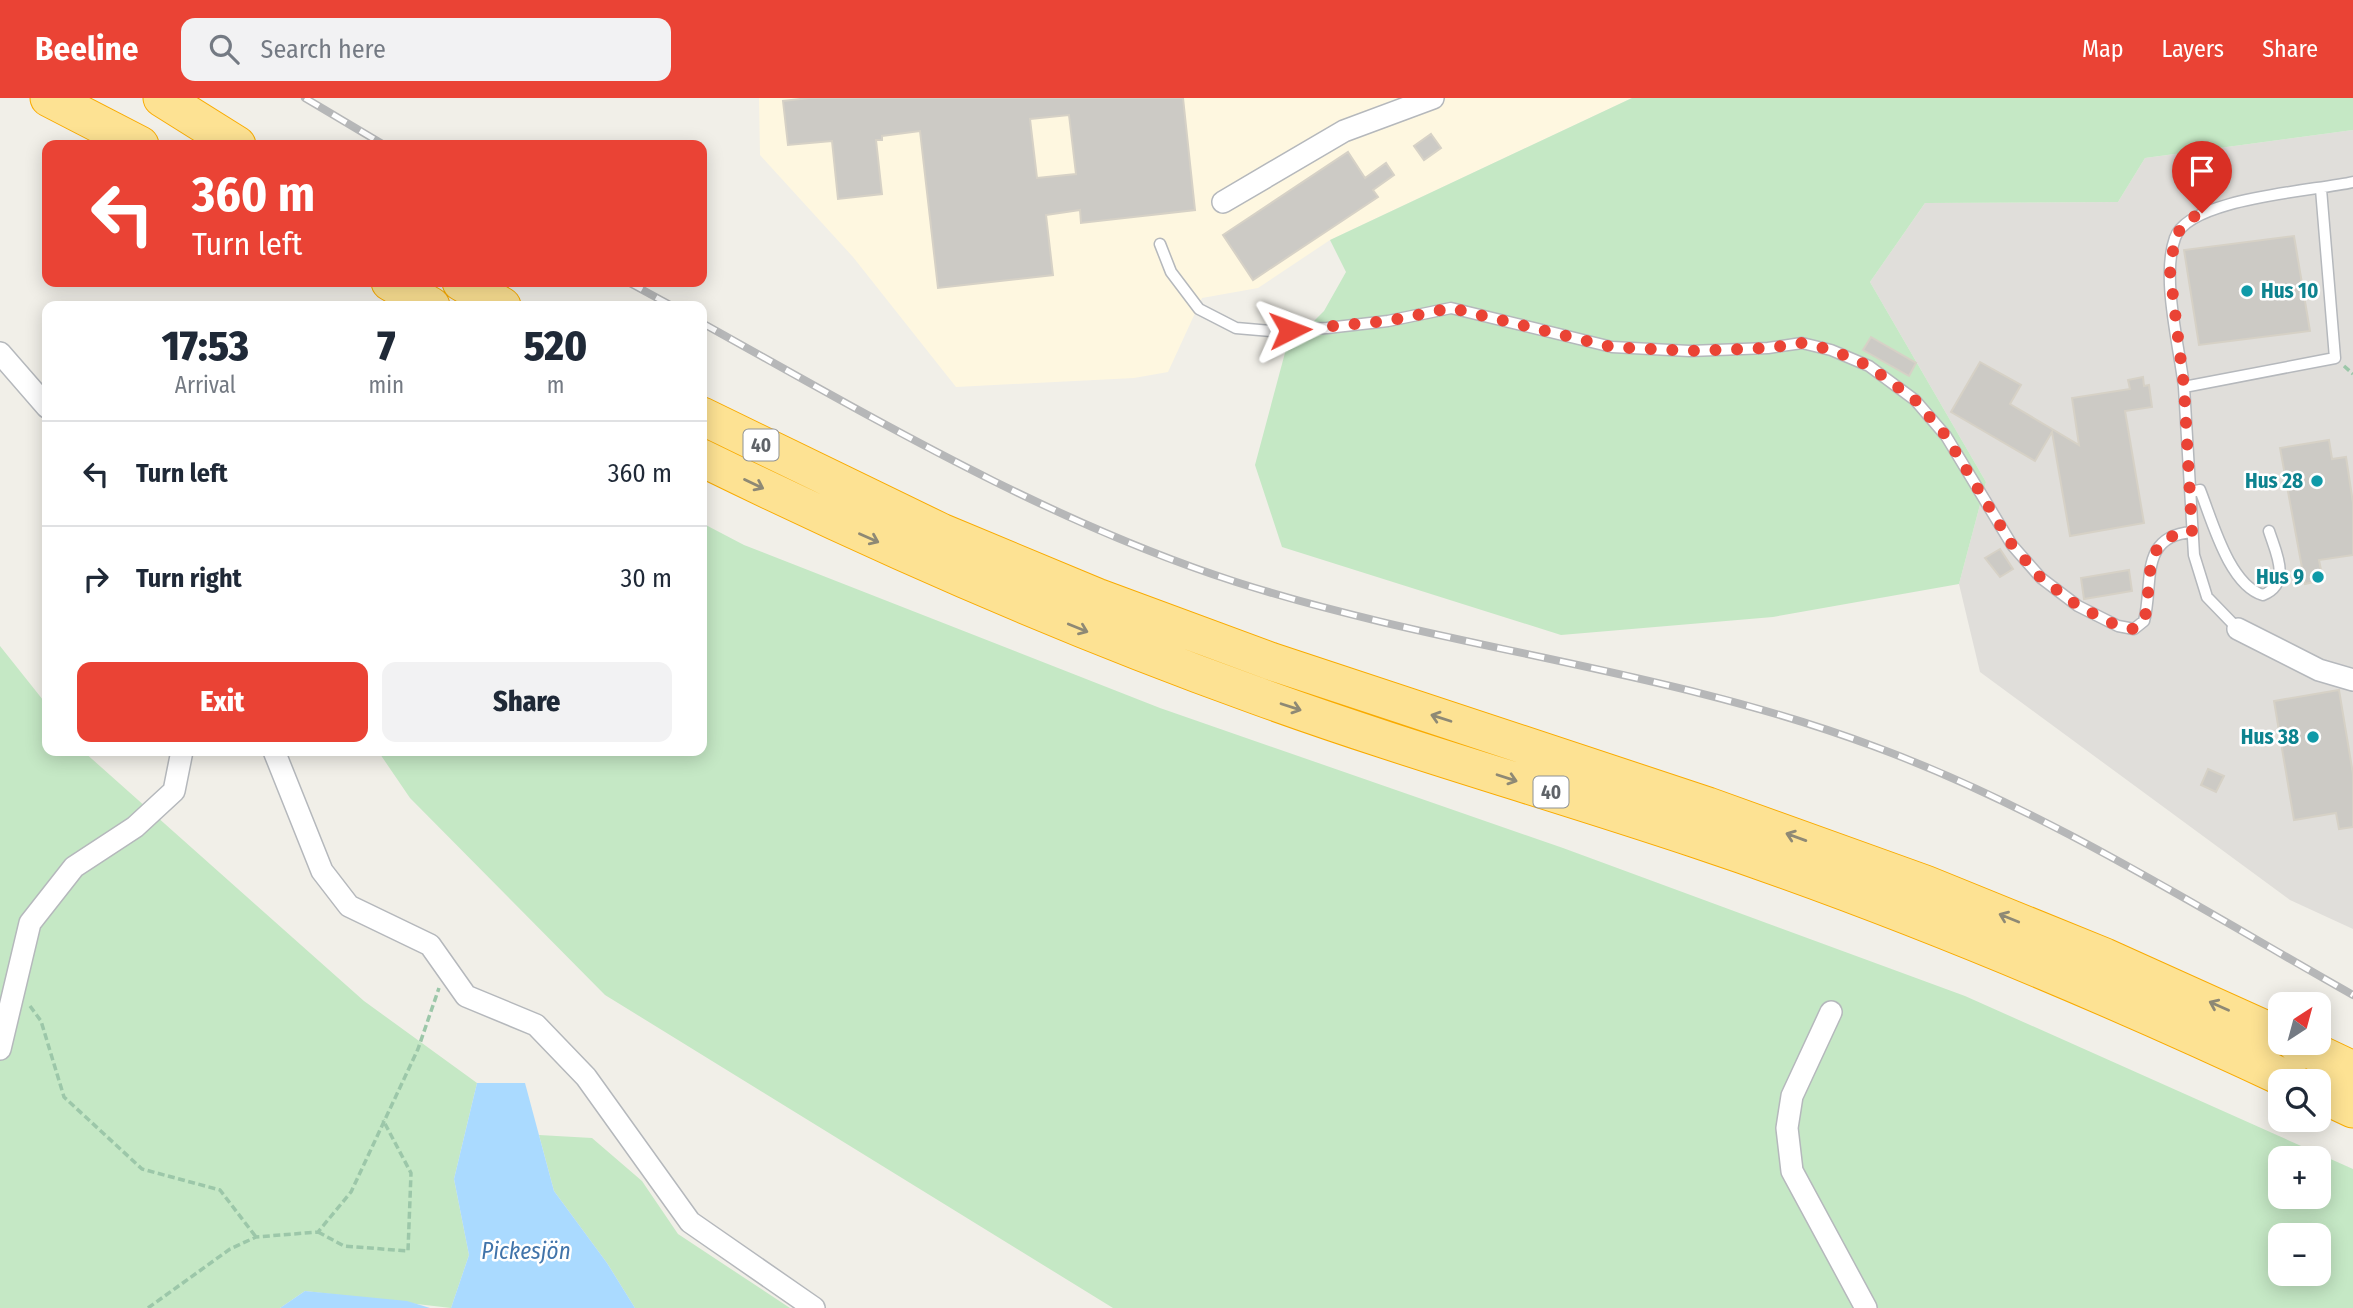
<!DOCTYPE html>
<html lang="en">
<head>
<meta charset="utf-8">
<style>
	:root { --surface:#fff; --page:#f2f2f3; --text:#1f2937; --muted:#747a83; --line:#e0e1e3; --accent:#ea4335 }
	body { margin:0; font-family:"Fira Sans Condensed",sans-serif; background:var(--page); color:var(--text); height:100vh; display:flex; flex-direction:column; font-size:26px; white-space:nowrap }
	* { box-sizing:border-box; margin:0 }
	p { font-size:23px; color:var(--muted) }
	.icon { flex:none; width:38px; height:38px; fill:none; stroke:currentColor; stroke-width:2; stroke-linecap:round; stroke-linejoin:round }
	.map { position:relative; flex:1; overflow:hidden }
	.side { position:absolute; left:42px; top:203px; width:665px; height:455px; display:flex; flex-direction:column; background:var(--surface); border-radius:14px; box-shadow:0 4px 18px #0003 }
	.side>* { flex:none }
	.hud { position:absolute; left:42px; top:42px; width:665px; height:147px; border-radius:14px; box-shadow:0 4px 18px #0003; background:#ea4335; color:#fff; overflow:hidden }
	.needle { width:46px; rotate:36deg }
	.fabs { position:absolute; left:2268px; top:894px; display:grid; gap:14px }
	.fabs a { display:grid; place-items:center; width:63px; height:63px; border-radius:14px; background:var(--surface); box-shadow:0 4px 18px #0003; font-size:35px }
	.pin { position:absolute; display:grid; place-items:center; width:60px; height:60px; color:#fff; margin:-72px -30px; border-radius:50% 50% 50% 0; rotate:-45deg; box-shadow:0 0 7px #0007 }
	.pin .icon { rotate:45deg }
	.me { position:absolute; width:77px; margin:-38px; rotate:87deg; stroke-linejoin:round; filter:drop-shadow(0 0 5px #0008) }
	.turn { display:flex; align-items:center; gap:24px; height:147px; padding:0 35px; font-size:32px }
	.turn .icon { width:91px; height:91px; stroke-width:2.5 }
	.turn b { display:block; font-size:49px; line-height:60px }
	.eta { display:flex; justify-content:space-evenly; align-items:center; height:119px; text-align:center }
	.eta b { font-size:42px; font-weight:800; line-height:49px }
	.action { display:flex; gap:14px; margin-top:auto; padding:14px 35px }
	.action a { flex:1; height:80px; border-radius:14px; background:var(--accent); color:#fff; font-size:28px; font-weight:800; line-height:80px; text-align:center }
	.action a+a { background:var(--page); color:var(--text) }
	ul { padding:0; list-style:none }
	li { display:flex; align-items:center; gap:21px; height:105px; padding:0 35px; border-top:2px solid var(--line) }
	li div { flex:1 }
	li b { display:block; font-size:26px }
	li em { font-style:normal }
	header { display:flex; align-items:center; gap:42px; box-sizing:border-box; height:98px; padding:0 35px; background:var(--accent); color:#fff }
	header strong { font-size:33px }
	nav { display:flex; gap:38px; margin-inline-start:auto; font-size:24px }
	.search { width:490px; height:63px; background:var(--page); display:flex; align-items:center; gap:18px; box-sizing:border-box; padding:0 24px; border-radius:14px; color:var(--muted); font-size:26px }
	.map>svg:first-child { display:block }
</style>
</head>
<body>
<header>
<strong>Beeline</strong>
<div class="search"><svg class="icon" aria-label="search" viewBox="0 0 24 24"><circle cx="10" cy="10" r="6"/><path d="M15 15l6 6"/></svg>Search here</div>
<nav><a>Map</a><a>Layers</a><a>Share</a></nav>
</header>
<div class="map">
<svg width="2353" height="1210" viewBox="0 0 2353 1210">
	<rect width="100%" height="100%" fill="#f1efe8"/>
	<path fill="#fef7e0" d="M759,0H1632L1330,142L1258,190L1202,200L1168,274L1134,280L956,289L853,159L760,57Z"/>
	<path fill="#e0deda" d="M2353,32V831L2290,802L1980,574L1959,486L1986,384L1870,184L1925,105L2118,104L2145,60Z"/>
	<path fill="#c5e8c5" fill-rule="evenodd" d="M1632,0H2353V32L2145,60L2118,104L1925,105L1870,184L1986,384L1959,486L1773,519L1561,537L1282,449L1255,367L1286,251L1324,213L1346,174L1330,142Z
		M702,425L744,447L1160,610L1563,750L1965,898L2353,1071V1210H1113L605,897L410,700L378,653H702ZM2280,1060H2319V1099H2280ZM2280,1138H2319V1176H2280Z
		M0,548L47,607V653H83L364,903L477,985L454,1081L469,1157L451,1210L305,1193L280,1210H0Z
		M539,1037L592,1040L642,1083L678,1136L790,1210H635L607,1165L554,1093Z"/>
	<path fill="#aadaff" d="M477,985H525L554,1093L607,1165L635,1210H451L469,1157L454,1081Z
		M305,1193L407,1203L430,1210H280Z"/>
	<path fill="#cccac5" stroke="#d6d1c6" stroke-width="2" fill-rule="evenodd" d="M809,0H1183L1195,112L1081,125L1080,112L1046,117L1053,177L938,190L920,33L882,38V42H876L882,96L838,101L832,43L788,47L783,3ZM1069,17L1076,76L1037,80L1030,21Z
		M1431,36L1441,50L1424,62L1414,48Z
		M1348,54L1365,80L1386,65L1394,77L1373,92L1378,99L1253,182L1223,137Z
		M2294,138L2310,233L2199,247L2184,152Z
		M1871,239L1916,265L1909,278L1863,252Z
		M1980,264L2021,287L2010,306L2079,347L2072,300L2130,291L2128,282L2143,279L2144,288L2149,287L2152,309L2125,313L2144,425L2070,438L2052,334L2035,363L1951,314Z
		M2329,342L2332,361L2346,359L2353,405V457L2319,462L2323,482L2305,486L2280,350Z
		M2000,451L2013,471L2000,479L1985,460Z
		M2129,472L2132,493L2084,501L2081,480Z
		M2339,592L2353,676V729L2339,731L2336,715L2294,722L2274,603Z
		M2208,671L2224,678L2216,694L2201,687Z"/>
	<g fill="none" stroke-linecap="round" stroke-linejoin="round">
		<g stroke="#b5b8bc" stroke-width="13">
			<path id="service" d="M2321,91L2335,260L2184,289C2179,247 2161,179 2175,140C2188,100 2314,93 2353,84
				M1160,146L1171,174L1199,211L1236,230L1271,233L1327,230L1388,223L1451,210L1612,249L1690,253L1768,250L1802,245L1831,252L1869,268L1915,302L1946,338L2012,447L2041,480L2078,508L2118,528L2134,531L2144,523C2154,486 2138,438 2192,434
				M2184,289L2194,457L2207,499L2238,531
				M2191,394L2200,392C2212,422 2229,487 2263,497C2292,485 2276,455 2269,433"/>
		</g>
		<g stroke="#b5b8bc" stroke-width="24">
			<path id="minor" d="M1223,104L1344,33L1433,0
				M0,255L47,309
				M2238,531L2319,572L2353,582
				M274,653L322,773L349,808L430,847L466,898L536,927L586,979L690,1124L814,1210
				M1831,914L1792,998L1787,1030L1792,1073L1866,1210
				M0,951L30,825L74,769L135,729L174,693L182,653"/>
		</g>
		<g stroke="#f9ab00" stroke-width="39">
			<path id="motorway" d="M49,0L140,47
				M162,0L237,47
				M390,184L431,208
				M461,184L502,208
				M702,318L941,434L1097,499L1270,563L1708,708L1925,786L2105,859L2280,938
				M702,360C882,448 1066,529 1255,597C1400,650 1550,692 1696,741C1900,809 2099,893 2293,984
				M2296,945L2353,972
				M2319,995L2353,1011"/>
		</g>
		<path stroke="#9cc7a9" stroke-width="3.5" stroke-dasharray="7 3.5" stroke-linecap="butt" d="M2344,268L2353,276
			M30,908L41,923L64,999L142,1071L220,1092L256,1139
			M318,1134L344,1148L408,1153L411,1075L383,1022
			M148,1210L230,1151L256,1139L318,1134L351,1094L418,951L439,890"/>
		<use href="#service" stroke="#fff" stroke-width="10"/>
		<use href="#minor" stroke="#fff" stroke-width="21"/>
		<use href="#motorway" stroke="#fde293" stroke-width="37"/>
		<g stroke="#b6b7b8" stroke-width="8">
			<path id="rail" d="M305,0L384,47
				M628,184L672,208
				M702,225C875,321 1047,423 1236,484C1446,551 1667,571 1873,648C2042,710 2197,809 2353,897"/>
		</g>
		<use href="#rail" stroke="#fff" stroke-width="5" stroke-dasharray="16" stroke-linecap="butt"/>
	</g>
	<defs><path id="oneway-shaft" d="M-6 0H5M1.5-3L5.5 0L1.5 3" fill="none" stroke-width="1.6" stroke-linecap="round" stroke-linejoin="round" transform="scale(1.75)"/></defs>
	<g stroke="#8e8975">
		<use href="#oneway-shaft" transform="translate(754 386) rotate(26)"/>
		<use href="#oneway-shaft" transform="translate(869 440) rotate(24)"/>
		<use href="#oneway-shaft" transform="translate(1078 530) rotate(22)"/>
		<use href="#oneway-shaft" transform="translate(1291 609) rotate(18)"/>
		<use href="#oneway-shaft" transform="translate(1441 620) rotate(-162)"/>
		<use href="#oneway-shaft" transform="translate(1507 680) rotate(18)"/>
		<use href="#oneway-shaft" transform="translate(1796 739) rotate(-160)"/>
		<use href="#oneway-shaft" transform="translate(2009 820) rotate(-158)"/>
		<use href="#oneway-shaft" transform="translate(2219 908) rotate(-156)"/>
	</g>
	<g fill="none" stroke-linecap="round" stroke-linejoin="round">
		<path stroke="#ea4335" stroke-width="12" stroke-dasharray="0 21.6" d="M1290,232L1388,223L1451,210L1612,249L1690,253L1768,250L1802,245L1832,252L1869,268L1915,302L1946,338L2012,447L2041,480L2078,508L2118,528L2134,531L2144,523C2154,486 2138,437 2192,434L2184,289L2170,173L2175,139L2187,122L2202,115"/>
	</g>
	<g fill="#0f9aa8" stroke="#fff" stroke-width="2.5">
		<circle cx="2247" cy="193" r="7"/>
		<circle cx="2317" cy="383" r="7"/>
		<circle cx="2318" cy="479" r="7"/>
		<circle cx="2313" cy="639" r="7"/>
	</g>
	<g text-anchor="middle" dominant-baseline="central" stroke-width="5" stroke-linejoin="round" paint-order="stroke">
		<g fill="#fff" stroke="#8f9295" stroke-width="2">
			<rect x="743.5" y="331.5" width="35" height="31" rx="5"/>
			<rect x="1533.5" y="678.5" width="35" height="31" rx="5"/>
		</g>
		<g font-size="19" font-weight="bold" fill="#5f6368">
			<text x="761" y="347">40</text>
			<text x="1551" y="694">40</text>
		</g>
		<g font-size="21" font-weight="bold" fill="#0d838f" stroke="#fff" text-anchor="end">
			<text x="2261" y="193" text-anchor="start">Hus 10</text>
			<text x="2303" y="383">Hus 28</text>
			<text x="2304" y="479">Hus 9</text>
			<text x="2299" y="639">Hus 38</text>
		</g>
		<g font-size="23" font-style="italic" fill="#4174aa" stroke="#fff">
			<text x="526" y="1153">Pickesjön</text>
		</g>
	</g>
</svg>
<div class="fabs">
<a><svg class="needle" viewBox="-14 -14 28 28"><path d="M0-13l5 13h-10z" fill="#e53935"/><path d="M0 13l5-13h-10z" fill="#747a83"/></svg></a>
<a><svg class="icon" aria-label="search" viewBox="0 0 24 24"><circle cx="10" cy="10" r="6"/><path d="M15 15l6 6"/></svg></a>
<a>+</a>
<a>−</a>
</div>
<div class="pin" style="left:2202px;top:115px;background:#d93025"><svg class="icon" aria-label="arrive" viewBox="0 0 24 24"><path d="M6 21V4h12l-3 4 3 4H6"/></svg></div>
<svg class="me" style="left:1290px;top:232px" viewBox="-20 -20 40 40"><path d="M0-17L14 15 0 8-14 15z" fill="#ea4335" stroke="#fff" stroke-width="4"/></svg>
<div class="hud">
<div class="turn"><svg class="icon" aria-label="left" viewBox="0 0 24 24"><path d="M17 20v-9H6M10 6l-5 5 5 5"/></svg><div><b>360 m</b>Turn left</div></div>
</div>
<section class="side">
<div class="eta">
<div><b>17:53</b><p>Arrival</p></div>
<div><b>7</b><p>min</p></div>
<div><b>520</b><p>m</p></div>
</div>
<ul>
<li><svg class="icon" aria-label="left" viewBox="0 0 24 24"><path d="M17 20v-9H6M10 6l-5 5 5 5"/></svg><div><b>Turn left</b></div><em>360 m</em></li>
<li><svg class="icon" aria-label="right" viewBox="0 0 24 24"><path d="M7 20v-9h11M14 6l5 5-5 5"/></svg><div><b>Turn right</b></div><em>30 m</em></li>
</ul>
<div class="action"><a>Exit</a><a>Share</a></div>
</section>
</div>
</body>
</html>
